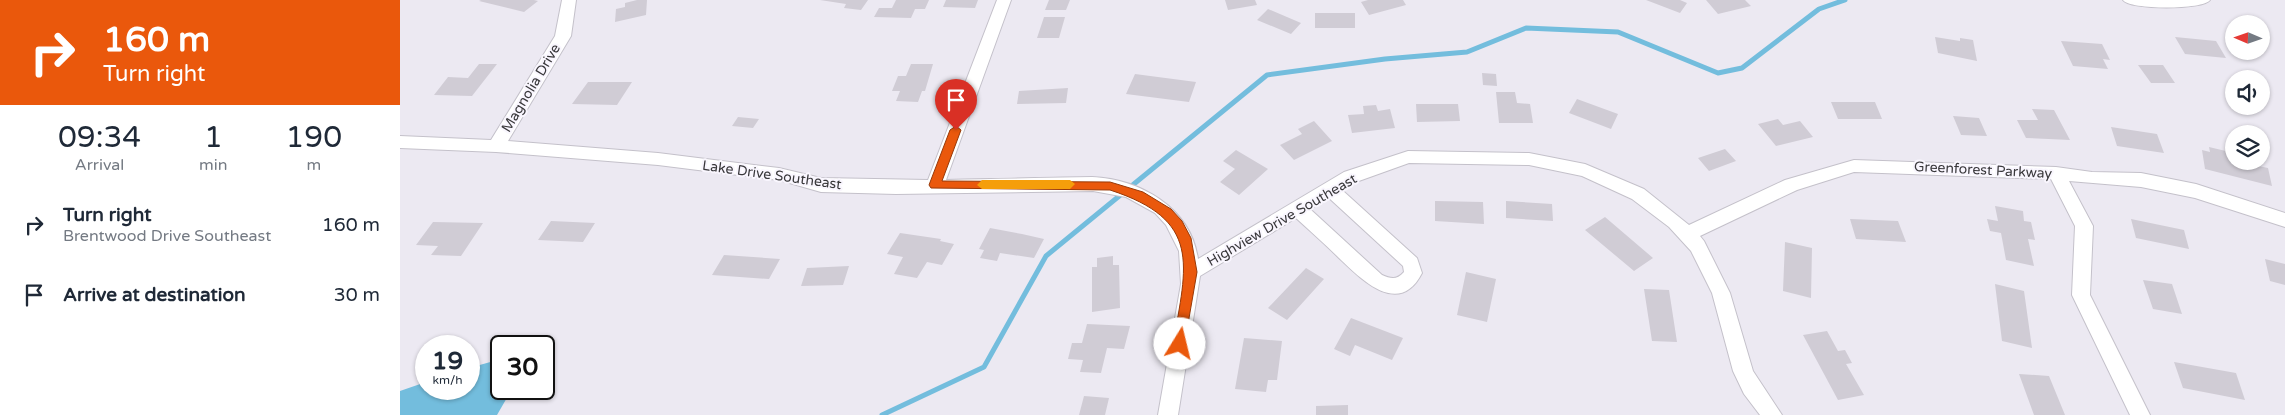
<!DOCTYPE html>
<html lang="en">
<head>
<meta charset="utf-8">
<style>
	:root { --surface:#fff; --page:#f2f2f3; --text:#1f2937; --muted:#747a83 }
	body { margin:0; font-family:"Varela Round",sans-serif; background:var(--page); color:var(--text); height:100vh; display:flex; flex-direction:column; font-size:19px; white-space:nowrap }
	* { box-sizing:border-box; margin:0 }
	p { font-size:16px; color:var(--muted) }
	.icon { flex:none; width:28px; height:28px; fill:none; stroke:currentColor; stroke-width:2; stroke-linecap:round; stroke-linejoin:round }
	.map { position:relative; flex:1; overflow:hidden }
	.details { display:flex; flex-direction:column; background:var(--surface); width:400px }
	.details>* { flex:none }
	.guide { background:#ea580c; color:#fff; overflow:hidden }
	.needle { width:32px; rotate:272deg }
	.controls { position:absolute; left:1825px; top:15px; display:grid; gap:10px }
	.controls a { display:grid; place-items:center; width:45px; height:45px; border-radius:50%; background:var(--surface); box-shadow:0 1px 4px #0004; font-size:25px }
	.speed { position:absolute; left:15px; top:335px; display:flex; gap:10px; font-size:25px; font-weight:700; text-align:center }
	.speed>* { display:grid; place-content:center; width:65px; height:65px; border-radius:50%; background:var(--surface); box-shadow:0 1px 4px #0004; line-height:1 }
	.speed small { font-size:12px; font-weight:400 }
	.speed .limit { border:2px solid #111; border-radius:8px; background:#fff; color:#111 }
	.pin { position:absolute; display:grid; place-items:center; width:42px; height:42px; color:#fff; margin:-51px -21px; border-radius:50% 50% 50% 0; rotate:-45deg; box-shadow:0 0 5px #0007 }
	.pin .icon { rotate:45deg }
	.me { position:absolute; width:55px; margin:-28px; rotate:9deg; stroke-linejoin:round; filter:drop-shadow(0 0 4px #0008) }
	.turn { display:flex; align-items:center; gap:18px; height:105px; padding:0 20px; font-size:22px }
	.turn .icon { width:65px; height:65px; stroke-width:2.5 }
	.turn b { display:block; font-size:35px; line-height:42px }
	.eta { display:flex; justify-content:space-evenly; align-items:center; height:85px; text-align:center }
	.eta b { font-size:30px; font-weight:600; line-height:35px }
	ul { padding:0; list-style:none }
	li { display:flex; align-items:center; gap:15px; height:70px; padding:0 20px }
	li div { flex:1 }
	li b { display:block; font-size:19px }
	li em { font-style:normal }
	main { display:flex; flex:1; min-height:0 }
	.map>svg:first-child { display:block }
</style>
</head>
<body>
<main>
<section class="details">
<div class="guide">
<div class="turn"><svg class="icon" aria-label="right" viewBox="0 0 24 24"><path d="M7 20v-9h11M14 6l5 5-5 5"/></svg><div><b>160 m</b>Turn right</div></div>
</div>
<div class="eta">
<div><b>09:34</b><p>Arrival</p></div>
<div><b>1</b><p>min</p></div>
<div><b>190</b><p>m</p></div>
</div>
<ul>
<li><svg class="icon" aria-label="right" viewBox="0 0 24 24"><path d="M7 20v-9h11M14 6l5 5-5 5"/></svg><div><b>Turn right</b><p>Brentwood Drive Southeast</p></div><em>160 m</em></li>
<li><svg class="icon" aria-label="arrive" viewBox="0 0 24 24"><path d="M6 21V4h12l-3 4 3 4H6"/></svg><div><b>Arrive at destination</b></div><em>30 m</em></li>
</ul>
</section>
<div class="map">
<svg width="1885" height="415" viewBox="0 0 1885 415">
	<rect width="100%" height="100%" fill="#ece9f2"/>
	<path fill="#73bddd" d="M101,359V389H112L97,415H0V391L26,382V389H69V368Z"/>
	<g fill="none" stroke-linecap="round" stroke-linejoin="round">
		<path stroke="#73bddd" stroke-width="5" d="M482,415L584,367L646,256L867,75L985,59L1067,52L1126,28L1218,32L1318,73L1342,68L1419,9L1445,0"/>
	</g>
	<path fill="#d0ccd5" d="M81,0H134L138,1L124,12L79,1Z
		M237,0H247L246,15L215,22L216,9L225,7V3Z
		M420,0H468L461,10L444,8L446,4Z
		M496,0H529L525,9H515L511,18L474,17L479,8H492Z
		M546,0H578L575,8L543,7Z
		M649,0H670L666,10H645Z
		M825,0H855L857,5L828,10Z
		M968,0H1003L1006,5L969,15L961,2Z
		M1246,0H1280L1287,3L1280,13Z
		M1306,0H1345L1351,6L1318,14Z
		M868,9L901,23L891,34L857,20Z
		M915,13H955V28H915Z
		M644,17H665L659,38H637Z
		M1535,37L1560,41V38L1573,40L1577,61L1538,53Z
		M1775,37L1816,41L1826,58L1785,54Z
		M1661,41L1702,44L1710,60L1703,59L1708,69L1673,66Z
		M79,64H97L72,96L34,95L48,77L68,78Z
		M511,64H533L525,91H522L518,102L496,101L500,91H492L498,76H506Z
		M1738,65H1763L1775,83H1751Z
		M1082,73L1096,74L1097,86L1083,85Z
		M735,74L796,82L789,102L726,94Z
		M188,82H232L217,105L172,104Z
		M668,88L666,103L617,104L619,91Z
		M1096,92H1115L1117,103L1130,104L1133,123H1099Z
		M1177,99L1218,114L1211,129L1169,113Z
		M1431,102H1475L1482,119H1438Z
		M1016,104H1058L1060,121L1017,122Z
		M976,105L978,111L990,109L995,128L952,133L948,115L964,114L963,106Z
		M1632,109L1654,110L1670,140L1626,138L1617,120H1638Z
		M1553,116L1579,118L1587,136L1561,135Z
		M338,117L359,119L353,128L332,126Z
		M1378,119L1383,125L1400,121L1413,137L1376,146L1358,124Z
		M914,121L932,141L894,160L880,145L902,134L898,129Z
		M1711,127L1757,134L1764,153L1717,146Z
		M1809,147L1834,153V161L1868,168L1872,186L1805,169L1802,150L1810,152Z
		M1325,149L1336,161L1309,171L1298,158Z
		M836,150L868,169L839,195L820,182L835,169L823,161Z
		M1035,201L1083,202L1084,224L1035,221Z
		M1106,201L1152,204L1153,221L1106,218Z
		M1595,206L1623,211L1624,221L1631,222L1635,240L1628,239L1634,266L1606,260L1601,233L1590,231L1587,219L1598,221Z
		M1205,217L1253,258L1234,271L1185,230Z
		M1450,219L1498,221L1506,242L1456,239Z
		M1731,219L1784,230L1789,249L1736,238Z
		M151,221L195,223L183,242L138,240Z
		M33,222L83,223L61,256L31,255L38,246L16,245Z
		M590,228L622,234L644,239L634,258L600,253L597,261L580,258L584,250L579,249Z
		M500,233L541,239L540,241L554,244L542,265L527,262L517,278L494,274L503,257L487,254Z
		M1385,242L1412,248L1411,298L1383,291Z
		M324,255L380,259L369,279L312,275Z
		M713,256V265H719L720,308L692,312V267H697V258Z
		M1865,259L1885,264V285L1870,281Z
		M449,266L443,285L401,286L407,268Z
		M906,268L924,279L887,320L868,308Z
		M1066,272L1096,279L1087,322L1057,315Z
		M1743,280L1772,284L1782,314L1753,309Z
		M1595,284L1624,291L1632,348L1602,341Z
		M1244,289L1269,290L1277,342L1252,341Z
		M951,318L1003,338L992,360L955,345L950,356L934,349Z
		M687,324L730,326L724,349L707,348L701,373L680,372L683,360L668,359L672,343H682Z
		M1427,331L1438,351L1445,350L1452,363L1446,364L1464,395L1438,400L1403,335Z
		M844,338L882,341L877,380H868L866,392L835,389Z
		M1774,362L1836,373L1845,400L1783,388Z
		M1619,374L1649,376L1665,415H1634Z
		M684,396L709,398L705,415H679Z
		M948,405V415H916V406Z"/>
	<g fill="none" stroke-linecap="round" stroke-linejoin="round">
		<g stroke="#c4c1ca" stroke-width="2">
			<path id="minor" d="M162,0H176L171,36L108,141L258,153L379,168L421,178L528,180L597,0H611L546,180C575,179 604,179 634,178C653,178 672,177 692,177C740,179 791,208 798,259L944,172L1008,151L1129,153L1185,164L1244,189L1289,225L1385,180L1454,160L1656,167L1692,172L1741,173L1796,184L1885,213V227L1795,198L1741,187L1669,181L1693,226L1690,295L1750,415H1730L1672,295L1675,226L1651,179L1454,172L1397,190L1300,236L1304,241L1330,293L1353,371L1382,415H1360L1344,394L1333,371L1312,293L1291,251L1269,227L1232,199L1182,176L1129,165L1009,163L956,182L942,190L1017,258L1022,273C999,318 961,279 939,258C925,244 910,231 896,218L800,276L778,415H758L781,284L779,251L766,225L755,213L726,197L693,191L496,194L421,192L379,180L258,165L96,152L0,148V136L91,140L155,36ZM929,198L1003,266L1004,272C997,280 991,279 982,275L910,209Z
				M1723,0H1810C1804,10 1729,10 1723,0Z"/>
		</g>
		<use href="#minor" fill="#fff" fill-rule="evenodd"/>
	</g>
	<path fill="#ea580c" stroke="#983908" d="M556,126L561,130L542,181L710,182L743,192L771,209L782,221L791,238L797,272L784,347L780,349L773,344C787,264 802,220 710,190L531,188L529,185L550,130Z"/>
	<path fill="#f59e0b" d="M582,180H670L675,184L670,189H582L577,185Z"/>
	<g text-anchor="middle" dominant-baseline="central" stroke-width="4" stroke-linejoin="round" paint-order="stroke">
		<g font-size="14" fill="#39383b" stroke="#f9f6fe">
			<text transform="translate(131 88) rotate(-59)">Magnolia Drive</text>
			<text transform="translate(1583 170) rotate(3)">Greenforest Parkway</text>
			<text transform="translate(372 175) rotate(8)">Lake Drive Southeast</text>
			<text transform="translate(882 220) rotate(-30)">Highview Drive Southeast</text>
		</g>
	</g>
</svg>
<div class="controls">
<a><svg class="needle" viewBox="-14 -14 28 28"><path d="M0-13l5 13h-10z" fill="#e53935"/><path d="M0 13l5-13h-10z" fill="#747a83"/></svg></a>
<a><svg class="icon" aria-label="sound" viewBox="0 0 24 24"><path d="M4 9h4l5-4v14l-5-4H4zM17 9q2 3 0 6"/></svg></a>
<a><svg class="icon" aria-label="layers" viewBox="0 0 24 24"><path d="M12 4l9 5-9 5-9-5zM3 14l9 5 9-5"/></svg></a>
</div>
<div class="speed"><div>19<small>km/h</small></div><div class="limit">30</div></div>
<div class="pin" style="left:556px;top:130px;background:#d93025"><svg class="icon" aria-label="arrive" viewBox="0 0 24 24"><path d="M6 21V4h12l-3 4 3 4H6"/></svg></div>
<svg class="me" style="left:780px;top:344px" viewBox="-20 -20 40 40"><circle r="19" fill="#fff"/><path d="M0-13L10 11 0 6-10 11z" fill="#ea580c"/></svg>
</div>
</main>
</body>
</html>
